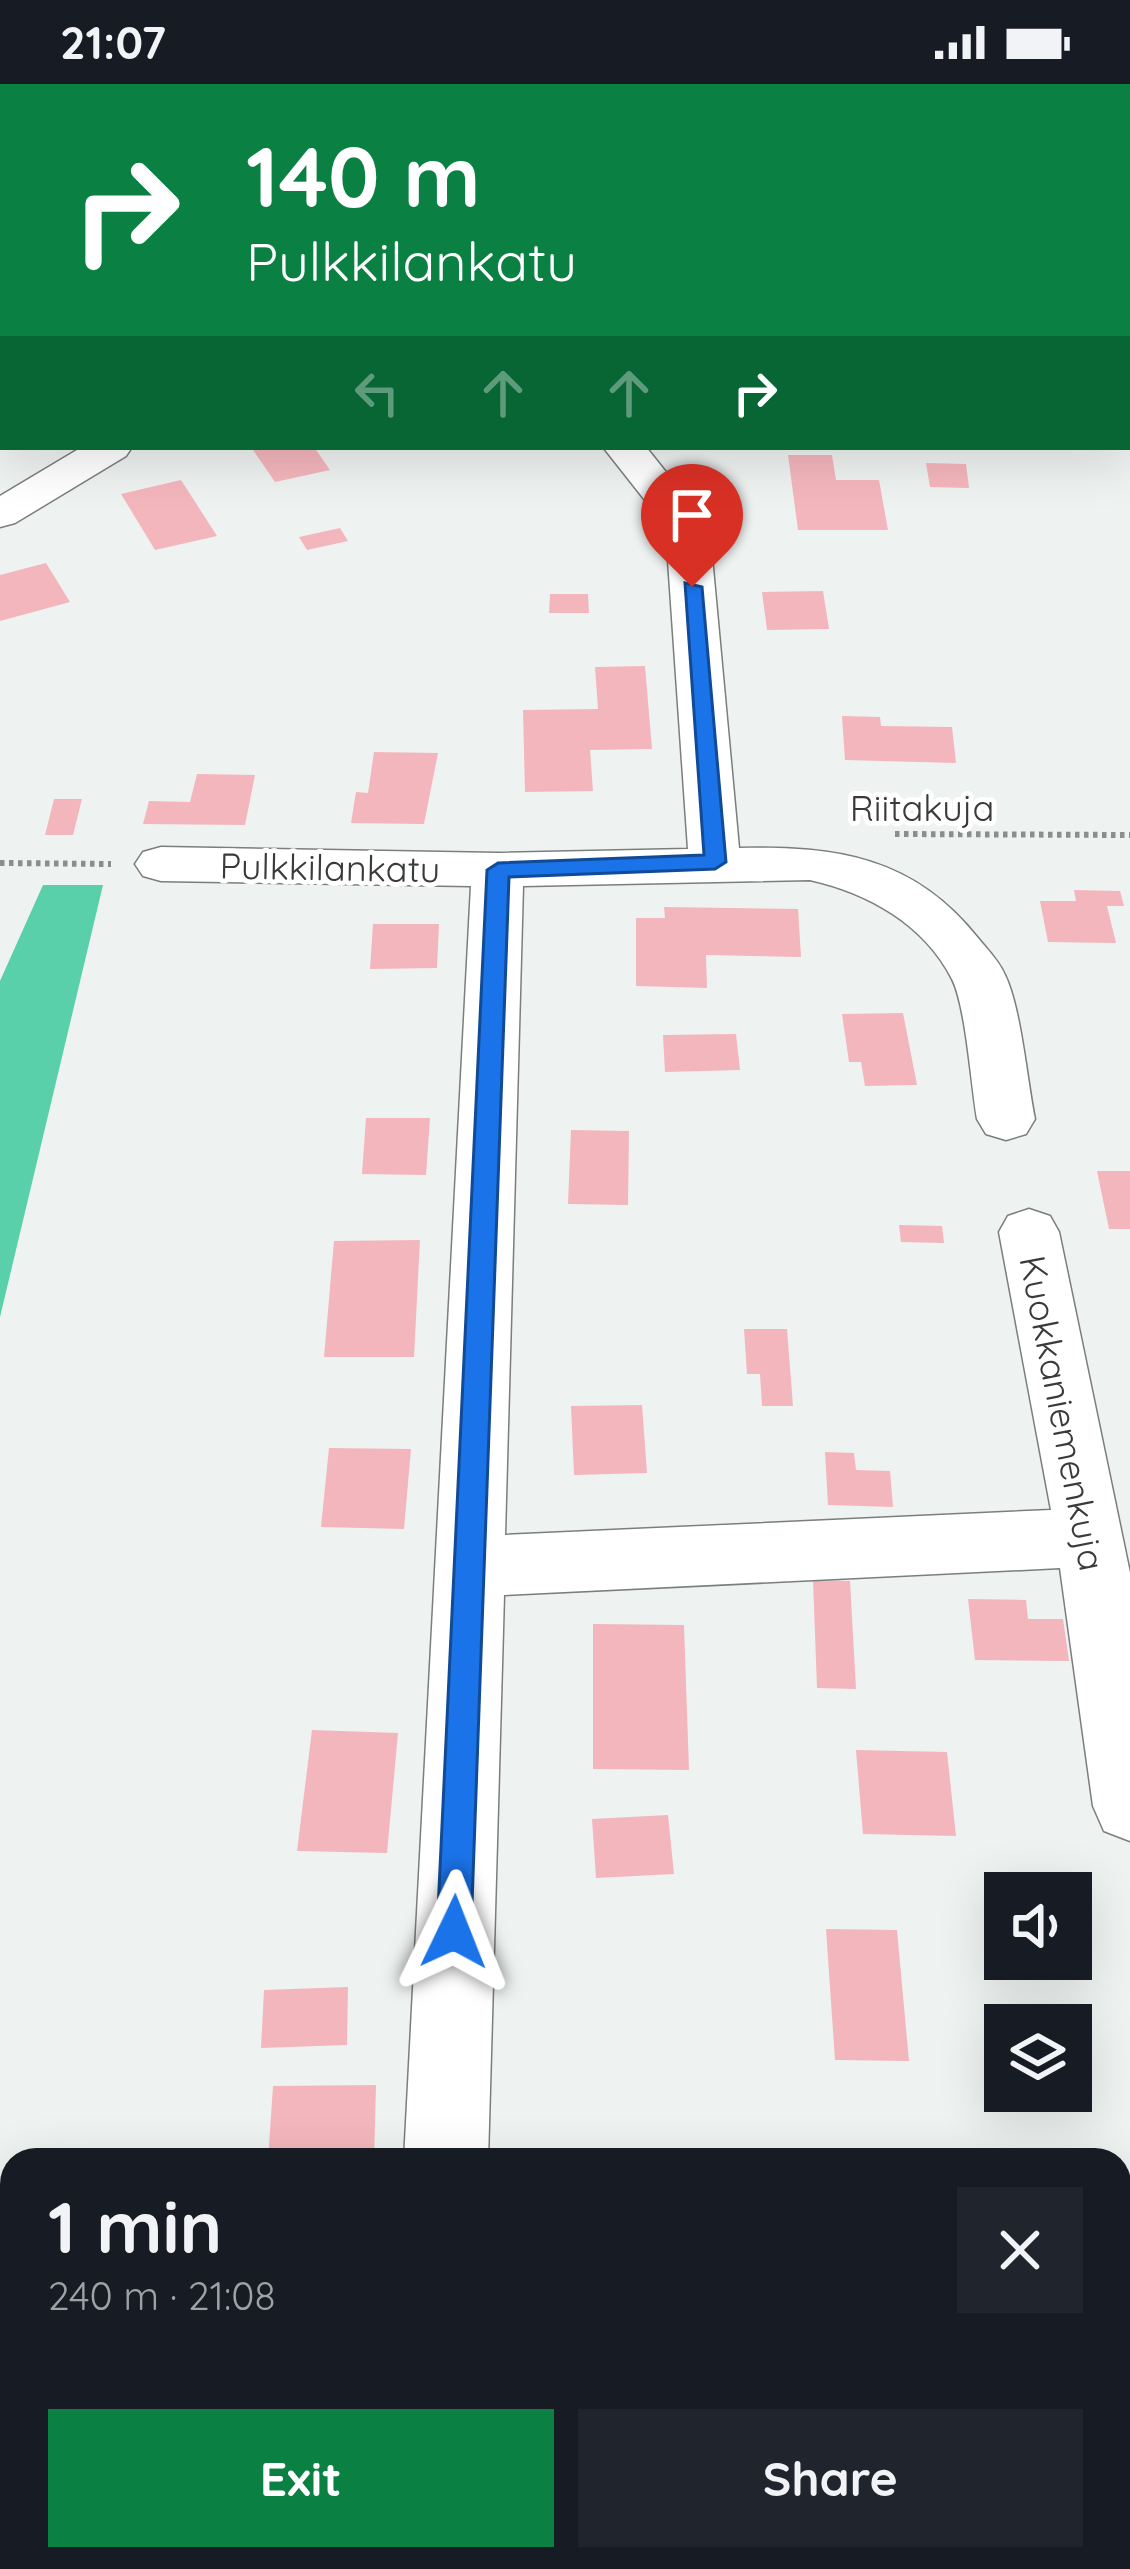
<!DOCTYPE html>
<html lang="en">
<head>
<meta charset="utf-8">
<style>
	:root { --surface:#171b24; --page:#20242c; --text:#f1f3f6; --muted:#9ea1a6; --accent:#0b8043 }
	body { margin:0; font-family:Quicksand,sans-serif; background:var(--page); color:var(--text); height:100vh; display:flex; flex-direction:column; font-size:45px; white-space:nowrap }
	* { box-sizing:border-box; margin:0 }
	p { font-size:39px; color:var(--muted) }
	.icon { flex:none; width:66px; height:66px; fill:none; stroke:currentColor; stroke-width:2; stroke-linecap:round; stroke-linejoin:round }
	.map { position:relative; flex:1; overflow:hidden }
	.sheet { position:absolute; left:0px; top:2064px; width:1131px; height:423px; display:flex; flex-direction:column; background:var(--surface); border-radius:36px 36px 0 0; box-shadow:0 12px 48px #0002 }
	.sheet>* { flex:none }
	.guide { position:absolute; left:0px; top:0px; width:1131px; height:366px; box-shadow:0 12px 48px #0002; background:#0b8043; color:#fff; overflow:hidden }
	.controls { position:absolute; left:984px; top:1788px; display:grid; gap:24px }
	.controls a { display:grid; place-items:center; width:108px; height:108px; border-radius:0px; background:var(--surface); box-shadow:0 12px 48px #0002; font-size:60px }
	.pin { position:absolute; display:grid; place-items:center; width:102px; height:102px; color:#fff; margin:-123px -51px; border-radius:50% 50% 50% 0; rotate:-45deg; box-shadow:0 0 12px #0007 }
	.pin .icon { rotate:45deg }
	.me { position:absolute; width:132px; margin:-66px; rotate:2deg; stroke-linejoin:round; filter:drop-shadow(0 0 9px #0008) }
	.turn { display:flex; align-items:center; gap:42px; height:252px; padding:0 48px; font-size:54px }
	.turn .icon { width:156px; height:156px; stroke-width:2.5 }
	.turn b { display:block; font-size:84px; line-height:102px }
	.lanes { display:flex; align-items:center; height:114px; padding:0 48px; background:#0003; justify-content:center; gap:60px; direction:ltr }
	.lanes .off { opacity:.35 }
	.round { display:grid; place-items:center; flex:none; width:126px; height:126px; border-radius:0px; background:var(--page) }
	.overview { display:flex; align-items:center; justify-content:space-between; height:204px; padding:0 48px }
	h1 { font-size:72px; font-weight:800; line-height:90px }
	.button { display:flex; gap:24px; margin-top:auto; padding:24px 48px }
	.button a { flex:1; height:138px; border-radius:0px; background:var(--accent); color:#fff; font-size:48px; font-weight:800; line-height:138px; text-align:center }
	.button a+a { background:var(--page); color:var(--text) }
	.status { display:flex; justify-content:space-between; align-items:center; height:84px; padding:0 60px; background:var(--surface); direction:ltr }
	.status svg { height:33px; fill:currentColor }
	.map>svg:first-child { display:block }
</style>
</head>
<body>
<div class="status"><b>21:07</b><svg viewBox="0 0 49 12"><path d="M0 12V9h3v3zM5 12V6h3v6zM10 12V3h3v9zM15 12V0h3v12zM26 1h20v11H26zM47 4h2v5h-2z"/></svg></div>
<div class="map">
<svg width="1130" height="2485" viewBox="0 0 1130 2485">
	<rect width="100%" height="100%" fill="#eef2f0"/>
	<path fill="#59cfaa" d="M43,801H103L0,1233V897Z
		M0,2175H12V2475H386L385,2485H0Z"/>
	<path fill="#f4b6bd" d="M251,363H314L330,386L275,398Z
		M788,371H832L836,396H879L888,446H798Z
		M926,379L966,380L969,404L930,403Z
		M181,396L217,452L155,466L121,410Z
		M340,444L348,457L307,466L299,453Z
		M46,479L70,518L0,537V491Z
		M823,507L829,545L767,546L762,508Z
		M550,510H588L589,529H549Z
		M645,582L652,665L590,666L593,707L525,708L523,626L598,625L595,583Z
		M842,632L880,633L881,642L952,643L956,679L845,676Z
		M374,668L438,669L424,740L351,739L356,708L368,709Z
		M197,690L255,691L245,741L143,740L149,717L190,718Z
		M54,715H82L73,751H45Z
		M1074,806L1120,807L1124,822H1107L1116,859L1048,858L1040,817H1076Z
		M664,823L798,825L801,873L706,871L707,904L636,902V834H665Z
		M373,840H439L437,884L370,885Z
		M903,929L917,1001L865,1002L861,978H849L842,930Z
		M736,950L740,986L665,988L663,951Z
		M366,1034H430L426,1091L362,1090Z
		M571,1046L629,1047L628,1121L568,1120Z
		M1097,1087H1130V1145H1109Z
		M899,1141L942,1142L944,1159L901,1158Z
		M420,1156L414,1273H324L334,1157Z
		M744,1245H787L793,1322H762L760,1290H747Z
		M642,1321L647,1389L574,1391L571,1322Z
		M329,1364L411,1365L404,1445L321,1443Z
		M825,1368L854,1369L856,1386L890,1387L893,1423L828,1421Z
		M813,1496L850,1497L856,1605L817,1604Z
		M968,1515L1026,1516L1028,1535H1063L1069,1577L975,1576Z
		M593,1540L684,1541L689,1686L593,1685Z
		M312,1646L398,1649L387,1769L297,1767Z
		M856,1666L947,1668L956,1752L863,1750Z
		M668,1731L674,1790L596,1794L592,1735Z
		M826,1845L897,1846L909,1977L835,1976Z
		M348,1903L347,1961L261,1964L264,1906Z
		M376,2001L374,2076H268L273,2002Z"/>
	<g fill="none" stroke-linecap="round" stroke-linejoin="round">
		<g stroke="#7a7e7d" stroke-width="3">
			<path id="minor" d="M156,0H192L154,3Z
				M270,0H303L305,3H272Z
				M3,71V91L0,92V72Z
				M1128,271L1130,272V301L1128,300Z
				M82,363H132L126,372L15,439L0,443V412Z
				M603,363H646L697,427L711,462L739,764C837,762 914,773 978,854C987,865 999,877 1005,891C1021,924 1027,996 1035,1035L1026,1050L1006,1056L986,1050L977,1035C971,1001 966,923 952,895C924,840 868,809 810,796L523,802L505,1451L1051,1426L999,1148L1008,1132L1029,1125L1050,1132L1059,1148L1130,1489V1757L1104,1747L1093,1722L1060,1484L504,1511L488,2076H404L471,802L161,797L143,792L135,780L143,768L161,763L498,769L688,765L667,462L655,429Z
				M385,2475H479L478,2485H384Z"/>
		</g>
		<path stroke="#8c8e8d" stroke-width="6" stroke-dasharray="4.5 4.5" stroke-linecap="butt" d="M895,750L1130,751
			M0,779L111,780"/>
		<use href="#minor" fill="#fff" fill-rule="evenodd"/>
	</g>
	<path fill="#1a73e8" stroke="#114b97" stroke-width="3" d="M685,499L702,503L726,778L715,785L509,793L471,1848L466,1859L454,1864L442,1859L437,1848L487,786L498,779L704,771Z"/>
	<g text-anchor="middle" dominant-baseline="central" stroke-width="10" stroke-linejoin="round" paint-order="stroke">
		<g font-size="36" fill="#393a3a" stroke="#fff">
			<text x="922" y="723">Riitakuja</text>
			<text transform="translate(330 783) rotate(1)">Pulkkilankatu</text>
			<text transform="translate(1063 1329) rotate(79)">Kuokkaniemenkuja</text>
		</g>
	</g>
</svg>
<div class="controls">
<a><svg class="icon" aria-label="sound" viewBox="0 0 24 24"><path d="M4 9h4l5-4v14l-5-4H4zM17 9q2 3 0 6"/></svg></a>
<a><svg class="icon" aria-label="layers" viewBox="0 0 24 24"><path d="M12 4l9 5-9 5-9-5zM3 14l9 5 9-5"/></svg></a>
</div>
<div class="pin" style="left:692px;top:503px;background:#d93025"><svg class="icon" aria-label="arrive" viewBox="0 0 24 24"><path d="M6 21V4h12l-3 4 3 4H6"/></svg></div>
<svg class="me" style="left:454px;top:1848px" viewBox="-20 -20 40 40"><path d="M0-17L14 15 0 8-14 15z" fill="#1a73e8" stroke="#fff" stroke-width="4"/></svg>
<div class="guide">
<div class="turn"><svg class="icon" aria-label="right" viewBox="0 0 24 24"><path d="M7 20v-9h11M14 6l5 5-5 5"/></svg><div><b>140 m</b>Pulkkilankatu</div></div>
<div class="lanes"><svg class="icon off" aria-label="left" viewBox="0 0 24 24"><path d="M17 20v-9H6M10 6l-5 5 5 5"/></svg><svg class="icon off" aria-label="ahead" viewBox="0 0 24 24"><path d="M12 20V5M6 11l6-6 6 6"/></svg><svg class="icon off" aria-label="ahead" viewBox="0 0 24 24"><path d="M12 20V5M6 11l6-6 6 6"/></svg><svg class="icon" aria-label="right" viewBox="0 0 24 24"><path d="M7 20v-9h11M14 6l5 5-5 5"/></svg></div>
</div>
<section class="sheet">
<div class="overview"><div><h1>1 min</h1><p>240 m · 21:08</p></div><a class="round"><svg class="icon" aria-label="close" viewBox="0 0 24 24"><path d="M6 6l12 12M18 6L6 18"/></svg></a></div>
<div class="button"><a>Exit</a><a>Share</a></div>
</section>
</div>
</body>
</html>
